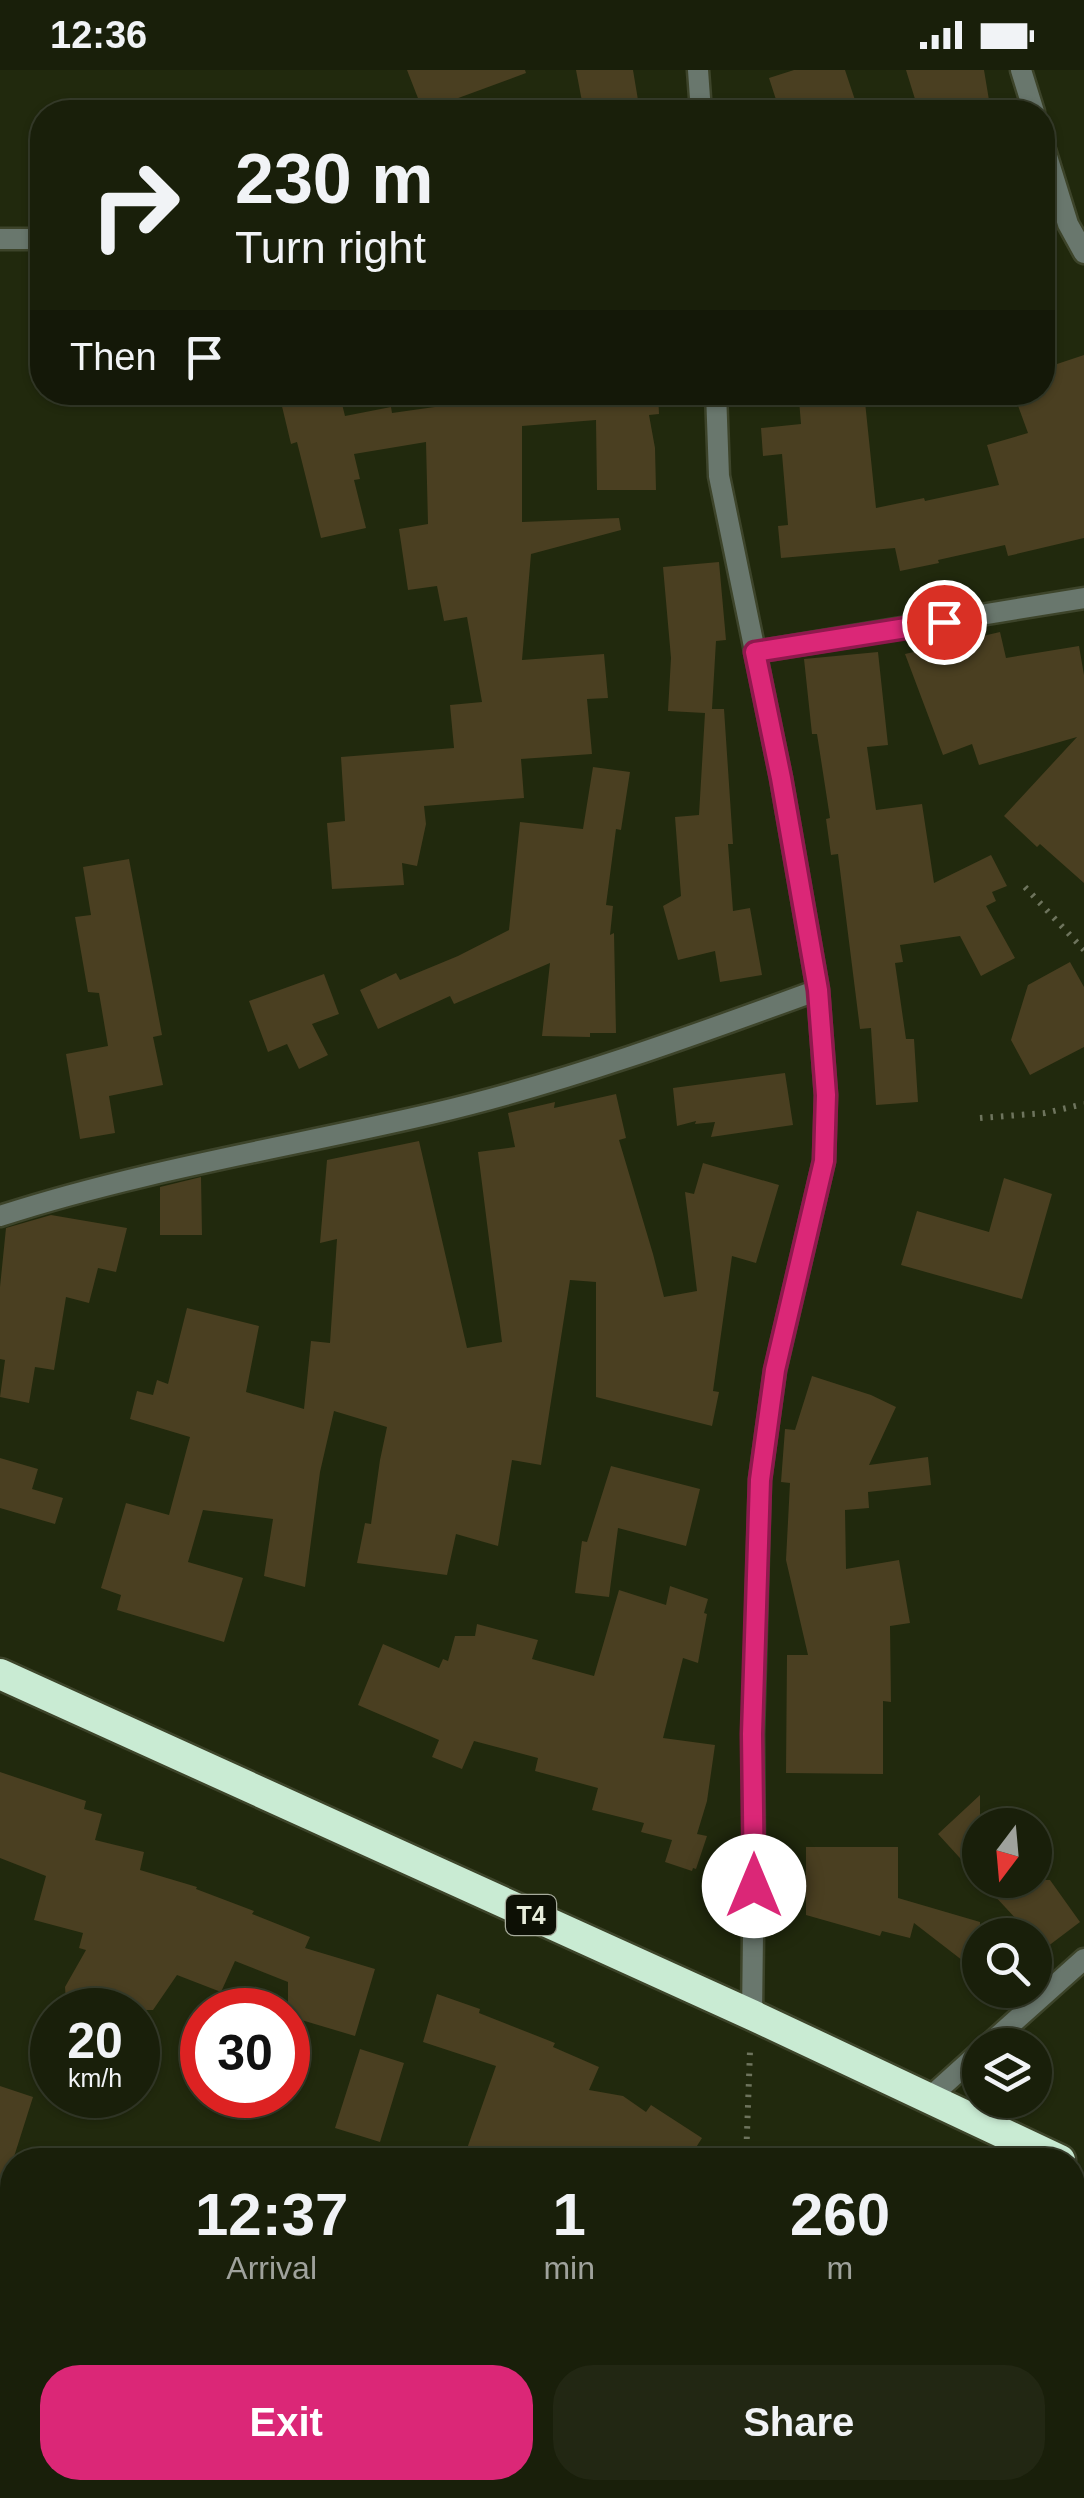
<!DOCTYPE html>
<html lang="en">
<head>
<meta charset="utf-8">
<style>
	:root { --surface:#191f0a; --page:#222713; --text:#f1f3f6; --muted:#9fa29c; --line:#373d2b; --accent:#db2777 }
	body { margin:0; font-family:Arial,sans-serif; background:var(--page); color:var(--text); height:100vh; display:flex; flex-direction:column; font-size:38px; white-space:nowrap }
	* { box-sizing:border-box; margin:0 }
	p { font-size:32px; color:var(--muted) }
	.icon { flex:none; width:55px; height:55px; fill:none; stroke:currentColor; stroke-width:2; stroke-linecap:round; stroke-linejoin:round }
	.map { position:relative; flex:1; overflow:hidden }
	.sheet { position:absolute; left:0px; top:2078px; width:1085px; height:352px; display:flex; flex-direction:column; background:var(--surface); border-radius:40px 40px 0 0; box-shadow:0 2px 8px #0004,0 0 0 2px var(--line) }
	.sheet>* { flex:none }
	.guide { position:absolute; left:30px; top:30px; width:1025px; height:305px; border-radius:40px; box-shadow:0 2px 8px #0004,0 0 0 2px var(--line); background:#191f0a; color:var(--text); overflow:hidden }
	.needle { width:65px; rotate:196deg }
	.controls { position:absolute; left:962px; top:1738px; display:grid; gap:20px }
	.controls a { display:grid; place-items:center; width:90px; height:90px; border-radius:50%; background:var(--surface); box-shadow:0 2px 8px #0004,0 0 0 2px var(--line); font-size:50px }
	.speed { position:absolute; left:30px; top:1918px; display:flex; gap:20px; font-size:50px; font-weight:700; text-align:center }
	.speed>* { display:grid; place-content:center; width:130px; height:130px; border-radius:50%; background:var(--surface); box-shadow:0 2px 8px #0004,0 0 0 2px var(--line); line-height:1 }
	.speed small { font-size:25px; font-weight:400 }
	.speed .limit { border:15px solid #d22; background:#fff; color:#111 }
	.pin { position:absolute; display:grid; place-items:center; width:85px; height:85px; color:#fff; margin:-42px; border:5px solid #fff; border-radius:50%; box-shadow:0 2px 10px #0007 }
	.me { position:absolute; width:110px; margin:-55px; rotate:0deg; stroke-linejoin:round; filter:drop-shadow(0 0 8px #0008) }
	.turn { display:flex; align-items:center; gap:35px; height:210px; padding:0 40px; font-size:45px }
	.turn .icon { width:130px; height:130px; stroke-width:2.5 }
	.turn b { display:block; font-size:70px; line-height:85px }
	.then { display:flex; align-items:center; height:95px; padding:0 40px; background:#0003; gap:20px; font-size:38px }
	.eta { display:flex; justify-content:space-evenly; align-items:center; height:170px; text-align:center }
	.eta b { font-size:60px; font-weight:800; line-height:70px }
	.action { display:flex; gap:20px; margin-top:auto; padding:20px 40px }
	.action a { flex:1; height:115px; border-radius:40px; background:var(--accent); color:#fff; font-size:40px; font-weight:800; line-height:115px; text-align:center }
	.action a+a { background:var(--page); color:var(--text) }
	.status { display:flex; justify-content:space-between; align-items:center; height:70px; padding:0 50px; background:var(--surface); direction:ltr }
	.status svg { height:28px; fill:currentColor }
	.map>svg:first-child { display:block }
</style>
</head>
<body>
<div class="status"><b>12:36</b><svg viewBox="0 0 49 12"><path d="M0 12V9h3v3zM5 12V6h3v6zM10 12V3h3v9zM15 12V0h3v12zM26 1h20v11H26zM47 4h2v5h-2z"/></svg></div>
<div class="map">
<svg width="1084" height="2428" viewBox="0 0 1084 2428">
	<rect width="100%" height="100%" fill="#21290d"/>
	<path fill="#4a3f21" d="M407,0H525L526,3L423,41Z
		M576,0H633L640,42H584Z
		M794,0H845L859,42H780L769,8Z
		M906,0H984L991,42H919Z
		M1084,285V468L1008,486L1005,475L938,490L939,493L900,501L895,478L781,488L778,456L788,455L782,384L763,386L761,358L801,354L799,330L864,322L876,438L924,428L925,431L999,415L987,375L1028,363L1013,322H1042V299Z
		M304,322H339L345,346L391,337L392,343L470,332L469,322H658L659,344L649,345L655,378L656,420H597L596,350L522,356V452L619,448L621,460L531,484L522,590L604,584L608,628L587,629L592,684L521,689L524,728L424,736L426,754L417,796L402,793L404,815L332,819L327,753L345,751L341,687L454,678L450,635L482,632L467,547L444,551L437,516L408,520L399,459L428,454L426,372L354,384L360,409L354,410L366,458L321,468L297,372L291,374L280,328Z
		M719,492L726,570L716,571L712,639H724L733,774H728L733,841L750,838L762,905L720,912L715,881L678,890L663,836L681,826L675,747L699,745L705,643L668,641L671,588L663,497Z
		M1000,562L1006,588L1079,576L1084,605V813L1040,774L1037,777L1004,746L1077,667L979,695L972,674L943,685L905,584Z
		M878,582L888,675L867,677L876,740L922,734L934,813L991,785L1007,816L992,822L996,831L986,836L1015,888L981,906L960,866L900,875L903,892L895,893L906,969H914L918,1032L876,1035L871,958L860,959L838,784L831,785L826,749L830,748L817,664H812L804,589Z
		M593,697L630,702L621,760L616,759L606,835L613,836L610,865L614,863L616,963H590V967L542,966L550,893L454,934L450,926L378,959L360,920L396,903L400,910L458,886L509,860L520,752L583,759Z
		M129,789L162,965L153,967L163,1015L109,1026L115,1063L80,1069L66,984L108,976L99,923L88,922L75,847L91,845L83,797Z
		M1070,892L1084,917V977L1030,1005L1011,970L1028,915Z
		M324,904L339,944L312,954L328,985L299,999L287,974L268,982L249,931Z
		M785,1003L793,1055L711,1067L715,1052L695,1054L696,1051L677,1056L673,1018Z
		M616,1024L626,1068L619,1070L653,1184L664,1227L697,1221L685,1122L694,1124L703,1093L779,1115L756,1193L732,1186L713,1321L719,1322L712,1356L596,1327V1212L570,1210L541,1395L512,1390L498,1476L456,1464L447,1505L357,1493L365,1453L371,1454L380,1390L387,1357L334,1341L320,1402L305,1517L264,1506L273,1449L203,1440L188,1492L243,1508L224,1572L117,1540L121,1525L101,1518L126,1433L169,1445L190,1367L130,1349L137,1321L153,1325L157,1310L168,1314L187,1238L259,1256L246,1322L304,1339L311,1271L330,1273L337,1169L320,1173L327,1090L419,1071L467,1278L502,1272L478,1082L515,1077L508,1043L555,1032L554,1038Z
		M201,1107L202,1165H160V1117Z
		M1004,1108L1052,1124L1022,1229L901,1195L917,1141L989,1162Z
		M51,1145L127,1158L116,1202L98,1198L89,1233L66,1227L54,1300L35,1297L29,1333L0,1327L5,1290L0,1289V1217L6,1158Z
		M812,1306L871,1325L896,1337L869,1395L928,1387L931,1415L868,1422L869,1438L845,1440L846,1499L899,1490L910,1553L890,1556L891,1632L883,1631V1704L786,1703L787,1585H808L786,1490L790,1413L781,1412L785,1359L795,1360Z
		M0,1388L38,1399L32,1419L63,1428L55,1454L0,1438Z
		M611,1396L700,1419L686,1476L618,1458L609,1527L575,1523L582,1471L587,1472Z
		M670,1516L708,1529L704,1543L707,1544L698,1593L683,1588L663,1668L715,1675L707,1731L697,1764L707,1766L696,1799L693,1798L692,1801L665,1792L672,1770L641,1762L644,1753L592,1740L598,1718L535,1701L538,1688L474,1671L462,1699L432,1687L439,1670L358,1635L383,1574L439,1598L443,1589L448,1591L455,1566H475L477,1554L538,1570L532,1589L594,1606L619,1520L666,1535Z
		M0,1702L86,1731L84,1739L102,1744L95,1770L144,1782L140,1800L197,1817L196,1819L254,1841L252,1844L310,1867L305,1878L375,1899L355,1966L288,1946V1912L235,1891L221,1922L177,1905L153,1940H80L66,1932L65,1917L86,1880L79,1878L83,1863L34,1850L46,1806L0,1788Z
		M980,1725V1810L938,1764Z
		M806,1777H898V1828L980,1852V1904L914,1853L910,1868L882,1861L880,1866L806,1845Z
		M980,1810H1050L1080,1852L1035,1886V1865H1031Z
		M437,1924L480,1939L479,1943L555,1973L553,1977L599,1997L589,2020L623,2026L646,2042L651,2035L702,2068L688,2090H463L496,1996L423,1972Z
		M360,1979L404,1993L380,2072L335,2058Z
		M0,2016L33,2027L6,2112L0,2111Z"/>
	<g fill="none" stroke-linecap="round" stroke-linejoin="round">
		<g stroke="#3d442a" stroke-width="25">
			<path id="street" d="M698,0L701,42
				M1021,0L1034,42
				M1042,70L1068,154L1084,183
				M0,169H42
				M716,322L719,406L781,708L818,920L826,1025L824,1091L775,1301L760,1409L753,1664L754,1784L752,1945
				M755,582L1084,528
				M0,1146C142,1100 290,1077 435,1043C566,1012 692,966 818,920
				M988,1975L1084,1889
				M929,2028L980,1982"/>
		</g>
		<g stroke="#3d442a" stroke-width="35">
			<path id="highway" d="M0,1604L752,1945L1060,2090"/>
		</g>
		<path stroke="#6e745d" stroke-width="6" stroke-dasharray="2.5 8" stroke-linecap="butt" d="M1025,817L1084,880
			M980,1048L1045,1043L1084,1034
			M746,2090L750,1981
			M729,2428L731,2418"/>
		<use href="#street" stroke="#69776d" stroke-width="20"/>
		<use href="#highway" stroke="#c9ebd3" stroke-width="30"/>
	</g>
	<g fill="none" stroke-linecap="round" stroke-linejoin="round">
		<g stroke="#8e194d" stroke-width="25">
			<path id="route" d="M754,1816L752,1664L760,1410L775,1300L824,1091L826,1025L818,920L781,708L755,582L944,552"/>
		</g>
		<use href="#route" stroke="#db2777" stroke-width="18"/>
	</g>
	<g text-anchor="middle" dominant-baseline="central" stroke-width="10" stroke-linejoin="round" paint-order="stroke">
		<rect fill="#0d1005" stroke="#a6aa9b" stroke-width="2.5" x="506" y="1825" width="50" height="40" rx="8"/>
		<g font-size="25" font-weight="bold" fill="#e7ecdb">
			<text x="531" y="1845">T4</text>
		</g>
	</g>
</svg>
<div class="controls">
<a><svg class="needle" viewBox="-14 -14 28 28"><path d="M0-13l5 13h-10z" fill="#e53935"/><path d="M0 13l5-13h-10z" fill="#9fa29c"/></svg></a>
<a><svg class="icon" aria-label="search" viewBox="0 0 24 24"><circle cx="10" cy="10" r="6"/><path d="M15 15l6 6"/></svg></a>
<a><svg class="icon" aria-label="layers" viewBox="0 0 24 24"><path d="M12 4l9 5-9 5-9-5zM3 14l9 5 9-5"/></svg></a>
</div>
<div class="speed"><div>20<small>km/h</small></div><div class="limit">30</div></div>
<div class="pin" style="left:944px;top:552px;background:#d93025"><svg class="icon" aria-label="arrive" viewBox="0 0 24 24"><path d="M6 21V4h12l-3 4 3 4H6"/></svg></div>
<svg class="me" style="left:754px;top:1816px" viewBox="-20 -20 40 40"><circle r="19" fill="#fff"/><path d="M0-13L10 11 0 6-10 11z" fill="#db2777"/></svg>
<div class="guide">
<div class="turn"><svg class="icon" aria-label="right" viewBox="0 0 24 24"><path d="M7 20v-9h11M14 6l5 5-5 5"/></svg><div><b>230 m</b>Turn right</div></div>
<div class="then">Then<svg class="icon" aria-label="arrive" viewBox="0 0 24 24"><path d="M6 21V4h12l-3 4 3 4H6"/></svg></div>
</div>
<section class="sheet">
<div class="eta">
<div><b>12:37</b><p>Arrival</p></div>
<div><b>1</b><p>min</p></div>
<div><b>260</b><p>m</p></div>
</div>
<div class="action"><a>Exit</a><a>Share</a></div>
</section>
</div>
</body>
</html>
